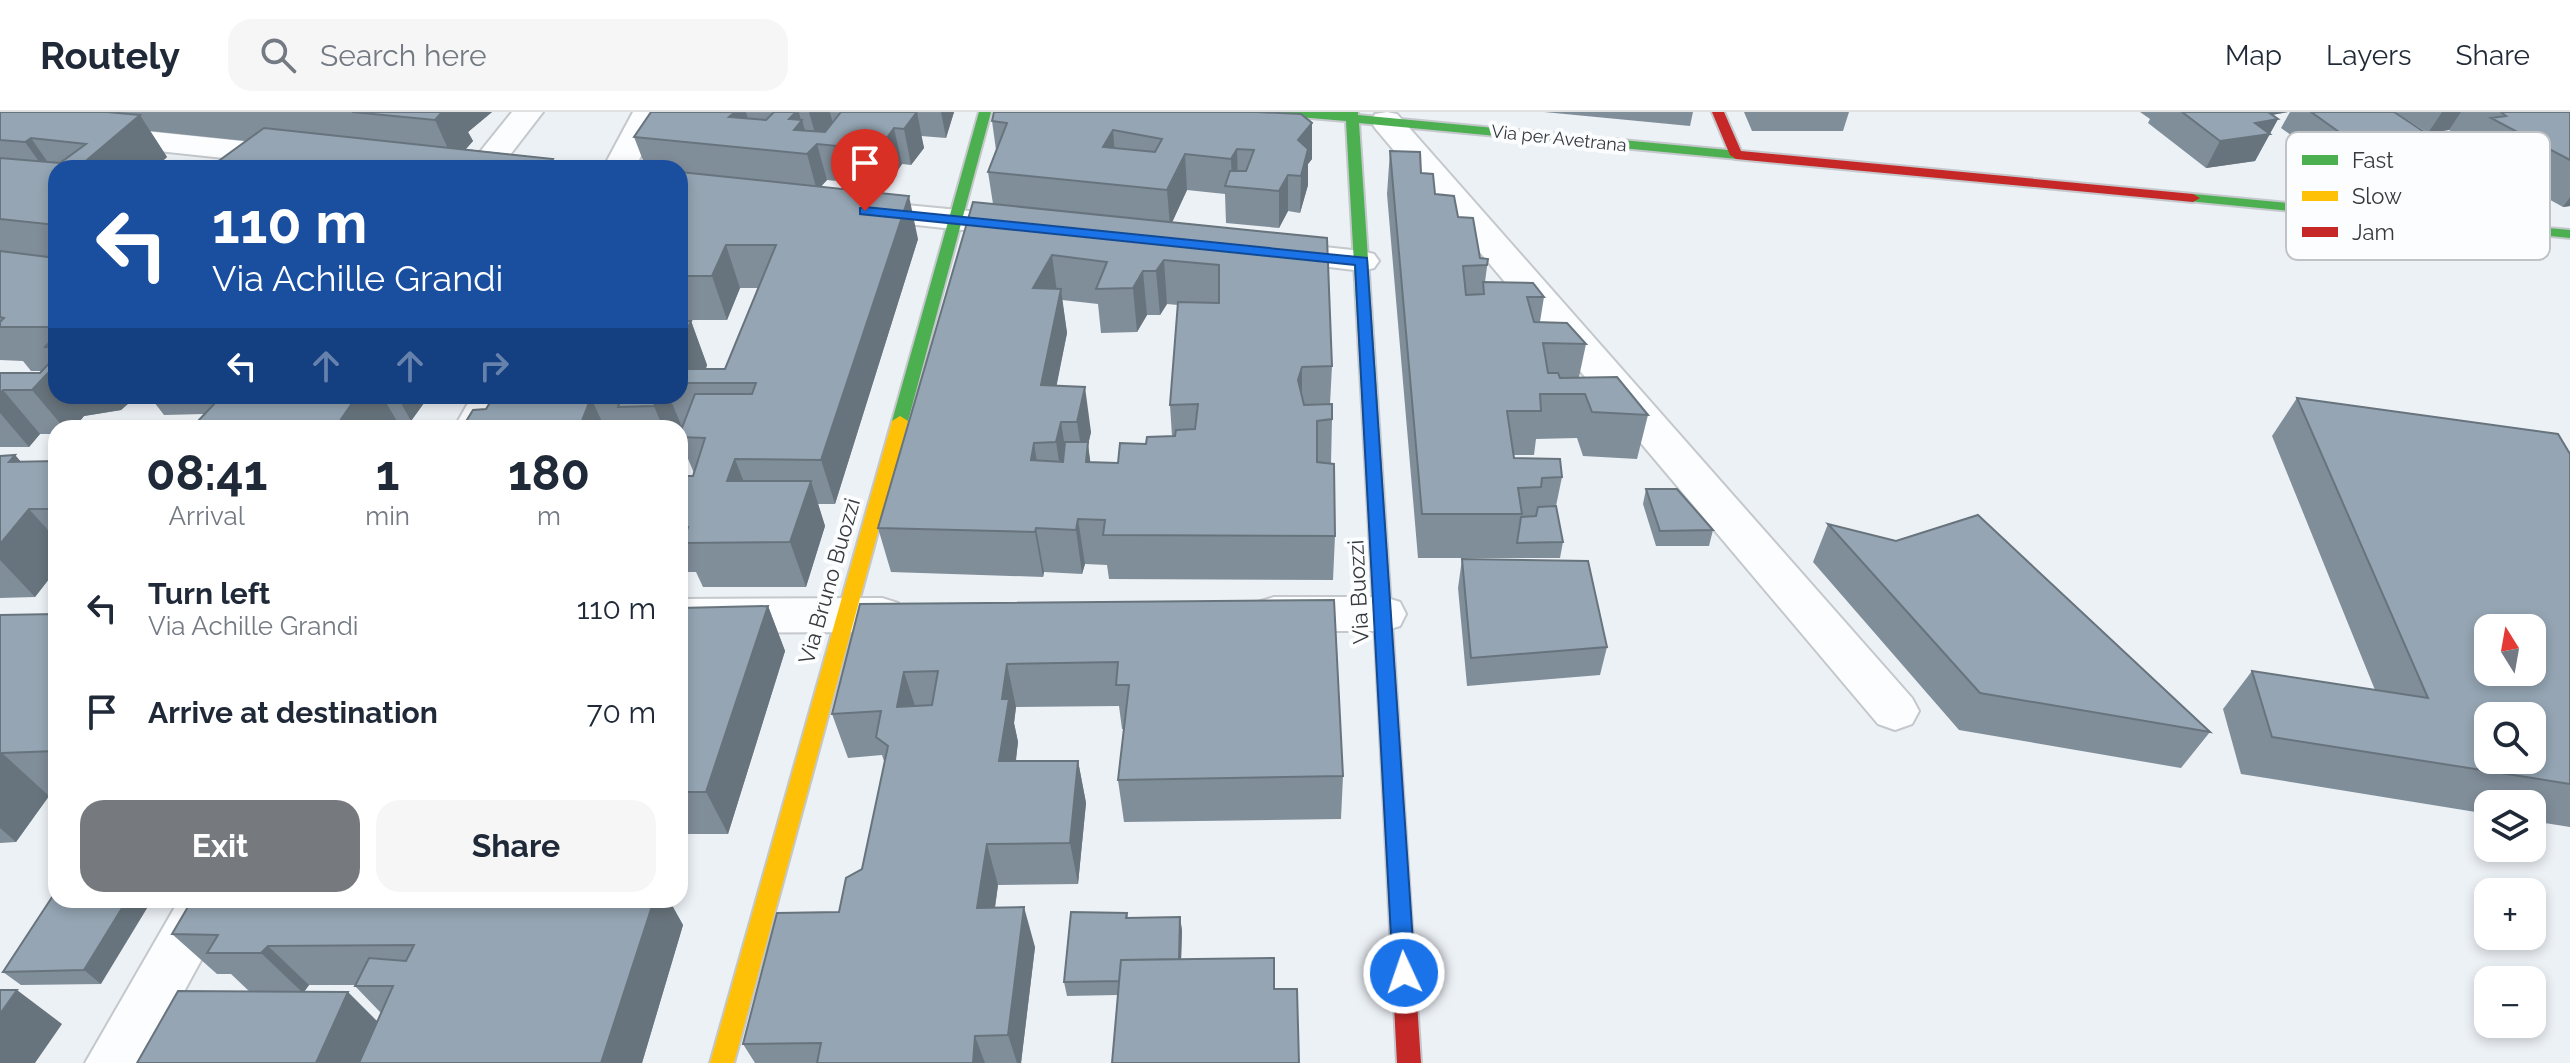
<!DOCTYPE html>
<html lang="en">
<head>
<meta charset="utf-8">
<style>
	:root { --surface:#fff; --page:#f6f6f7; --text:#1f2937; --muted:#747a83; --line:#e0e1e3; --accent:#76797e }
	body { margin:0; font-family:Raleway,sans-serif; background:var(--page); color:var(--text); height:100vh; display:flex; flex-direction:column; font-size:30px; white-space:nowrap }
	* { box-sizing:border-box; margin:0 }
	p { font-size:26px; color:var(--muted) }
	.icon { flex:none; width:44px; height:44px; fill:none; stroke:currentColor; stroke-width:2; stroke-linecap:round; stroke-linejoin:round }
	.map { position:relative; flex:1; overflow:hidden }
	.details { position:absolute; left:48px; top:308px; width:640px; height:488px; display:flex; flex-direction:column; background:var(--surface); border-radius:24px; box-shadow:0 4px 12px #0003 }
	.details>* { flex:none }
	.hud { position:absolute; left:48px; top:48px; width:640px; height:244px; border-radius:24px; box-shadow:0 4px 12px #0003; background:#1a4fa0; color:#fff; overflow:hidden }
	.needle { width:52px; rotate:349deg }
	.buttons { position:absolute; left:2474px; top:502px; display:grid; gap:16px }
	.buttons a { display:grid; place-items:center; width:72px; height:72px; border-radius:16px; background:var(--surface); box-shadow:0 4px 12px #0003; font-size:40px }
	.pin { position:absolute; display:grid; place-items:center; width:68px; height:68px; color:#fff; margin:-82px -34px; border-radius:50% 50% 50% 0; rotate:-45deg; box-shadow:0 0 8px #0007 }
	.pin .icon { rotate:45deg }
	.me { position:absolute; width:88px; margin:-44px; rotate:357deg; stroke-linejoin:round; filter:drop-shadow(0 0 6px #0008) }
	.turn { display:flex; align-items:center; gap:28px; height:168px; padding:0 32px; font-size:36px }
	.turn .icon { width:104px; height:104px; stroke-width:2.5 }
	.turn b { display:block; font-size:56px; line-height:68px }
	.lanes { display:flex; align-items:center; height:76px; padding:0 32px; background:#0003; justify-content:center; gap:40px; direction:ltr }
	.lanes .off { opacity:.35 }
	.eta { display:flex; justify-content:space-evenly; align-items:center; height:136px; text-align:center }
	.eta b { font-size:48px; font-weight:700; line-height:56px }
	.action { display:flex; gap:16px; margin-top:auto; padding:16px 32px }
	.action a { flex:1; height:92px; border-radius:24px; background:var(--accent); color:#fff; font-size:32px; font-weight:700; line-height:92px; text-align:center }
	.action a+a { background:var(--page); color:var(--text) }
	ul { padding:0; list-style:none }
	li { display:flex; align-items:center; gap:24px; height:104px; padding:0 32px }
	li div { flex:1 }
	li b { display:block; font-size:30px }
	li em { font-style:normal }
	header { display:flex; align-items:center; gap:48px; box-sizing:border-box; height:112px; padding:0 40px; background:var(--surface); border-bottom:2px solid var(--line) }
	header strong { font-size:38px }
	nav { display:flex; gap:44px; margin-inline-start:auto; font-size:28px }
	.search { width:560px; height:72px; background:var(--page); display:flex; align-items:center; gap:20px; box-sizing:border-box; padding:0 28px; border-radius:24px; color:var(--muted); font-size:30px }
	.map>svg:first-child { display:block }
</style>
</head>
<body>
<header>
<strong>Routely</strong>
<div class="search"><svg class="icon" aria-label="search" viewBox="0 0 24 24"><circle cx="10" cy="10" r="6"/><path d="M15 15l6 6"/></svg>Search here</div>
<nav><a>Map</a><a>Layers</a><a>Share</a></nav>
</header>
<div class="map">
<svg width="2570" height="951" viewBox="0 0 2570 951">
	<rect width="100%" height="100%" fill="#ecf1f6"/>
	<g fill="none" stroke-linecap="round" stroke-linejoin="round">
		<g stroke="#c4c8cc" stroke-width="4">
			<path id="street" d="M512,0H543L500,56H467Z
				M633,0H663L635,56H603Z
				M1387,0L1397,2L1912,586L1919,599L1912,612L1895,618L1878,612L1375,16L1371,9L1375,2Z
				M0,4L407,46L418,49L423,56H317L0,22Z
				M854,88L1000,102L1012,105L1017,112L1012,119L1000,122L842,105L837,98L842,91Z
				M1268,129L1362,139L1374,142L1379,149L1374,156L1362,159L1256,146L1251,139L1256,132Z
				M472,284H510L494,316H454Z
				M1274,485H1384L1400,490L1406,502L1400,514L1384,519H1274L1258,514L1252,502L1258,490Z
				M882,486L898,491L904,503L898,515L882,520L680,521V487Z
				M179,788H234L145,951H85Z"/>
		</g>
		<g stroke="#c4c8cc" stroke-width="4">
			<path id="fast" d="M979,0H991L908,309L900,314L892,309Z
				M1281,0H1358V3L1738,39L1744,43L1738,47L1359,11L1393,526L1391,531H1377L1375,526L1346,9L1287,4Z
				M2193,82L2570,118V126L2188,89V83Z"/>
		</g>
		<g stroke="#c4c8cc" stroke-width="4">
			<path id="slow" d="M900,304L908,309L734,951H710L892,309Z"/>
		</g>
		<g stroke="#c4c8cc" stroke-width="4">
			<path id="jam" d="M1712,0H1724L1741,39L2193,82L2200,86L2193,90L1736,47L1730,43Z
				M1384,519L1391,521L1393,526L1421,951H1397L1375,526L1377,521Z"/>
		</g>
		<use href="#street" fill="#fcfdfe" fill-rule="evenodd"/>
		<use href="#fast" fill="#4caf50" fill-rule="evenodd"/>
		<use href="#slow" fill="#ffc107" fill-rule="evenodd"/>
		<use href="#jam" fill="#c62828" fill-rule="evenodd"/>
	</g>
	<path fill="#808e9a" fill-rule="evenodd" d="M0,0H492L468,20L473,29L466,37L553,47L557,56H209L246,29L150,19L167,45L155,56H56V284H455L450,292L424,291L411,309H397L392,316H201L197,310L204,302L164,303L154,290H130L121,298L84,304L74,316H56V322H40L29,335H0V261H40L42,259H31L23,249L0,248Z
		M651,0H954L946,26L921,24L924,36L911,53L902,52L887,74L827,68L821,74L918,127L835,392H818L825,414L806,475H703L696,460H680V364H693L694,361L680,328V316H462L486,297L494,284H680V56H616H646L634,25ZM740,176H758L725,257H706L707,253L691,209H681L682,208H727Z
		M1544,0H1693L1690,14Z
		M1744,0H1849L1843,19H1752Z
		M2140,0H2288L2272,3L2278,7L2255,49L2206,56L2148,11L2150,7Z
		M2290,0H2394L2441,31L2423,58L2398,61L2376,46L2353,49L2348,58H2339L2281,16Z
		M2395,0H2570V94L2563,95L2467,42L2473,33L2449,18L2428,21Z
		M992,9L1312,11V47L1308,52V73L1300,101L1288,99L1279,116L1226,111L1225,82L1187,78L1172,110L1332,254L1330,292L1332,307L1331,351L1335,424L1333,468L1109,467L1107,453L1085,452L1082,462L1044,460L1043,465L891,460L878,416L993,92L988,60L996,38ZM1062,188L1098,192L1101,221L1137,220L1147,203H1160L1167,192L1178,193L1170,293L1172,324L1146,332L1118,351L1090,350L1088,333L1091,320L1056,274L1067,221Z
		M1390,39L1421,61L1435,82L1458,105L1480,146L1488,147L1485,170L1544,185L1540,210L1586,232L1579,265L1648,303L1637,347L1583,344L1577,326L1536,327L1534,343H1514V346L1562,365L1556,394L1563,430L1560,446H1418L1387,82Z
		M2297,286L2570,342V715L2532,709V692H2488V702L2241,662L2223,597L2252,559L2375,578L2272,324Z
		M15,343L21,350L56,349V458L35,485L0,486V344Z
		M1646,377L1713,418L1709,434H1656L1643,392Z
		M1828,412L1896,429L2210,620L2181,656L1959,618L1813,450Z
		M1462,447L1607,535L1600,563L1467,574L1458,476Z
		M1334,488L1343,664L1341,707L1124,710L1118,668L1124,617H1122L1119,594L1016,595L1014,611L1018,630L1016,649H1078L1086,691L1078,772L998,773L995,796L1035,835L1021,951H755L743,932L839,800L862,757L885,652L882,643L848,646L832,602L860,492Z
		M768,494L785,539L728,722H687L680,746V496Z
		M56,502V683L49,684L16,730L0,731V503Z
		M56,779L101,872L21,873L3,860Z
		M192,788H669L683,813L642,951H137L250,880L231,862H217L172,822ZM309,873H355V874L381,901L378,909L304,880Z
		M1127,801L1128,806L1180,805L1182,819L1181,847L1118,883L1067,884L1064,870Z"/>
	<path fill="#68747d" d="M442,0H492L468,20L473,29L454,50L435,8Z
		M735,0H746L754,28L729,5Z
		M796,0H799L801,9L802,8L811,39L817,32L827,68L817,79L807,42L789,7Z
		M809,0H830L834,16L818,32Z
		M917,0L924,36L911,53L904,17Z
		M941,0H954L946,26Z
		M2268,0H2288L2266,4Z
		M2442,0H2461L2449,18L2428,21Z
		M140,3L167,45L155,56H83L81,53Z
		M2278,7L2255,49L2206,56L2220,29L2255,11Z
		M1312,11V47L1308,52V73L1300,101L1301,64L1302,59L1297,64L1298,28Z
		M894,16L902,52L887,74L878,38Z
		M1113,18L1116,54L1103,35Z
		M2393,20L2376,46L2353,49L2364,31L2356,24Z
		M31,26L56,62L55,72L25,30Z
		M2441,31L2423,58L2398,61L2415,34Z
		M1237,37L1238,73L1232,75L1231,47Z
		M1185,42L1187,78L1170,115L1167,78Z
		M553,47L557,56H547Z
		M1288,63V99L1279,116V79Z
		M909,84L918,127L835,392L821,348Z
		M2570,85V94L2563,95Z
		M726,133L740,176L727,208L712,164Z
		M1052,143L1058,187L1033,176Z
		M1164,148L1167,192L1160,203L1156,159Z
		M1143,159L1147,203L1137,220L1133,176Z
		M1061,177L1067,221L1048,317L1041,273Z
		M691,209L707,253L700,271H680V234Z
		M1302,255V299L1298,268Z
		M56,258V284H126L130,290L121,298L84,304L74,316H64L32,278L49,260Z
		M0,263L3,278L40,322L29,335L0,301Z
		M1085,275L1091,320L1088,333L1094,375L1084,355L1077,310Z
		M357,284H382L397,309L392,316H335Z
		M397,284H420L424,291L411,309Z
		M446,284H455L450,292Z
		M658,284H669L682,315L680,321V316H663L654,294Z
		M591,286L605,316H579Z
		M1061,310L1068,354L1063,375L1056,330Z
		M1034,331L1041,375L1031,348Z
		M15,343L54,388L9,350Z
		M735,347L752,391L727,369Z
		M811,369L825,414L806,475L790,430Z
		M29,397L56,427V458L35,485L0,448V432Z
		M1078,407L1085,452L1082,462L1076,418Z
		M1036,416L1044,460L1043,465L1035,420Z
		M768,494L785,539L728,722L706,680Z
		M1007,552L1016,595L1014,611L1018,630L1010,692L999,649L1002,587Z
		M904,560L918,603L897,595Z
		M2,641L49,684L16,730L0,716V643Z
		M1078,649L1086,691L1078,772L1070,731Z
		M680,708L687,722L680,746Z
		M987,732L998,773L989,836L977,796Z
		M127,788H152L101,872L84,858Z
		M645,788H669L683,813L642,951H601Z
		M1024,795L1035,835L1021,951H1017L1008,923Z
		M1180,805L1182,819L1180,881L1178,868Z
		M268,834L309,873L303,881L261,841Z
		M17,878L62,912L35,951H0V902Z
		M348,880L387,919L373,951H316Z
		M975,924L985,951H973Z"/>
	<path fill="#95a5b3" stroke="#68747d" stroke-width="2" fill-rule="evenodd" d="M0,0H107L140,3L81,53L106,56H56V113L0,107V46L60,51L86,32L31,26L25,30L0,28Z
		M352,0H442L435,8Z
		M651,0H735L729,5L766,8L774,0H796L789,7L802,8L794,18L825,20L841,0H917L904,17L894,16L878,38L817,32L807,42L634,25Z
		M994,0H1257L1301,2L1312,11L1298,28L1308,37L1301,64L1288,63L1279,79L1225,74L1230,59H1246L1254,38L1237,37L1231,47L1185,42L1167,78L988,60L1007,11L992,9ZM1113,18L1162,27L1155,40L1103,35Z
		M2182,0H2268L2278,7L2255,11L2270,22L2220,29Z
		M2311,0H2394L2441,31L2415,34L2393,20L2356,24L2364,31L2356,32Z
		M2501,0H2570V48L2491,6L2506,4Z
		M264,16L553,47L547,56H209Z
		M1390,39L1420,40L1421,61L1433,62L1435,82L1454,84L1458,105L1473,106L1480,146L1488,147L1487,153L1463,154L1466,183L1484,182L1483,170L1533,171L1544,185H1527L1534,210L1567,211L1586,232L1543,231L1548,261H1558L1560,266L1617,265L1648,303L1592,300L1585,282H1540L1541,299H1507L1514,346L1560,347L1562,365L1542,366L1541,375L1518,376L1522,402H1422Z
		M618,53L646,56H616Z
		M680,60L909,84L821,348L735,347L727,369H811L790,430L683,431L688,415H680V364H693L705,326L680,325V321L695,282H752L756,271H680V257H725L776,133H726L712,164H680Z
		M973,90L1327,126L1332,254L1302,255L1298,268L1304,293L1332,292V307L1317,309V350L1334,352L1335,424L1103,423L1105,408L1078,407L1076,418L1036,416L1035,420L878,416ZM1052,143L1107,150L1096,177L1133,176L1143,159H1156L1164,148L1219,153V191L1178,190L1170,293L1198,292L1195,317L1176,318L1175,324L1147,325L1146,332L1120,331L1118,351L1086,350L1088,330H1065L1063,350L1031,348L1034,331L1056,330L1061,310H1077L1085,275L1041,273L1061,177L1033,176Z
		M0,139L56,146V215H0V210L4,206L0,205Z
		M680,209H691L680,234Z
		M56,224V236L45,235Z
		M56,244V258L49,260L32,278H3L0,281V261H40Z
		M245,284H357L335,316H235L239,311L197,310L216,290H240Z
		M494,284H658L654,294L618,295L622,284L591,286L579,316H462L473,298L486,297Z
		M2297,286L2558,322L2570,342V672L2272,625L2252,559L2428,586ZM2488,516H2532V560H2488ZM2488,604H2532V648H2488Z
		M15,343L9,350L56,349V397H29L0,432V344Z
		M1646,377H1677L1713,418L1660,419Z
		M1556,394L1563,430L1517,431L1521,405L1536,404L1538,395Z
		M1978,403L2210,620L1980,581L1828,412L1896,429Z
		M1462,447L1588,449L1607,535L1471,546Z
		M1334,488L1343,664L1118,668L1129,573H1116L1118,550L1007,552L1002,587H1009L999,649H1078L1070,731L987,732L977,796L1024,795L1008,923L975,924L973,951H817L821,931L743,932L777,801L839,800L846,766L862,757L888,634L876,625L881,599L832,602L860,492ZM938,559L932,593L897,595L904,560Z
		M768,494L706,680H680V496Z
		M56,502V639L2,641L0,643V503Z
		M56,779V788H127L84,858L3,860Z
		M192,788H654L601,951H359L393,874H355L369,846L406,849L414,833L268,834L261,841H207L218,823L172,822Z
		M1071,800L1127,801L1126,806L1180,805L1179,847L1121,848L1119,869L1064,870Z
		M1274,846V877H1297L1299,951H1112L1121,848Z
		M0,878H17L0,902Z
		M178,879L348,880L316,951H137Z"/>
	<path fill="#1a73e8" stroke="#114b97" stroke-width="2" d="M865,95L1367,146L1415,861L1412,869L1404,872L1396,869L1393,861L1355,153L860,102V96Z"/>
	<g text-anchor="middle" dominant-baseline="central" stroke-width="8" stroke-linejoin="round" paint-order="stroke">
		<g font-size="18" fill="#36393d" stroke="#fbfdff">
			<text transform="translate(1559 26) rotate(6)">Via per Avetrana</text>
		</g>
		<g font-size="22" fill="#36393d" stroke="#fbfdff">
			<text transform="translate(829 469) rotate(-74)">Via Bruno Buozzi</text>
			<text transform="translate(1358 480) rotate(-93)">Via Buozzi</text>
		</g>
	</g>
	<rect x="2286" y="20" width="264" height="128" rx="12" fill="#fbfdff" stroke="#c0c2c5" stroke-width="2"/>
	<rect x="2302" y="43" width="36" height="10" fill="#4caf50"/>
	<rect x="2302" y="79" width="36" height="10" fill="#ffc107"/>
	<rect x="2302" y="115" width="36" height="10" fill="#c62828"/>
	<g font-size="22" fill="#36393d">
		<text x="2352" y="56">Fast</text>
		<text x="2352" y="92">Slow</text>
		<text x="2352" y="128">Jam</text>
	</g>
</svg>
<div class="buttons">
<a><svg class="needle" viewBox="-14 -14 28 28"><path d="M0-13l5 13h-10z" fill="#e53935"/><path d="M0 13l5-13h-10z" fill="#747a83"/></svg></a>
<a><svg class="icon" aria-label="search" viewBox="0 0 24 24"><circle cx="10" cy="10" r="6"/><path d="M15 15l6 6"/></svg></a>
<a><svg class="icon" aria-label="layers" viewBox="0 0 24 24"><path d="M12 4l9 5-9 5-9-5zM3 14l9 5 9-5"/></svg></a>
<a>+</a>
<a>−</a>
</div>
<div class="pin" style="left:865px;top:99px;background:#d93025"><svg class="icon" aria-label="arrive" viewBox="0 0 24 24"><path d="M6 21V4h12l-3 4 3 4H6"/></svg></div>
<svg class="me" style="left:1404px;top:861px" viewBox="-20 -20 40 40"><circle r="17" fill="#1a73e8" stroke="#fff" stroke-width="3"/><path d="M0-11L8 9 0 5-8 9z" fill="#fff"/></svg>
<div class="hud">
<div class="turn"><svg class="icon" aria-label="left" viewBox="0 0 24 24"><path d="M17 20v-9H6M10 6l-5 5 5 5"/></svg><div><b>110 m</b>Via Achille Grandi</div></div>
<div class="lanes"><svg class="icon" aria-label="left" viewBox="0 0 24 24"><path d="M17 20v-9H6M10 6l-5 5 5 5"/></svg><svg class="icon off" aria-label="ahead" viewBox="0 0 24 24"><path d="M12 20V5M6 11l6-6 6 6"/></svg><svg class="icon off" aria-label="ahead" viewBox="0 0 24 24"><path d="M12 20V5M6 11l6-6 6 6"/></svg><svg class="icon off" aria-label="right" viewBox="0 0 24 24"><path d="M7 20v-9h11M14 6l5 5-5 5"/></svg></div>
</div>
<section class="details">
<div class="eta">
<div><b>08:41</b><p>Arrival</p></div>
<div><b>1</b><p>min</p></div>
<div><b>180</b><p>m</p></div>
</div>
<ul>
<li><svg class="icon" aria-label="left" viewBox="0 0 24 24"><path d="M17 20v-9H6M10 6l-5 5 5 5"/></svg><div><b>Turn left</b><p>Via Achille Grandi</p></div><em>110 m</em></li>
<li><svg class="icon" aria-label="arrive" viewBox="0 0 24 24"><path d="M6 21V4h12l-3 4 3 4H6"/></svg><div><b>Arrive at destination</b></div><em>70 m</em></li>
</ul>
<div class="action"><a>Exit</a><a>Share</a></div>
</section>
</div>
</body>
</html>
